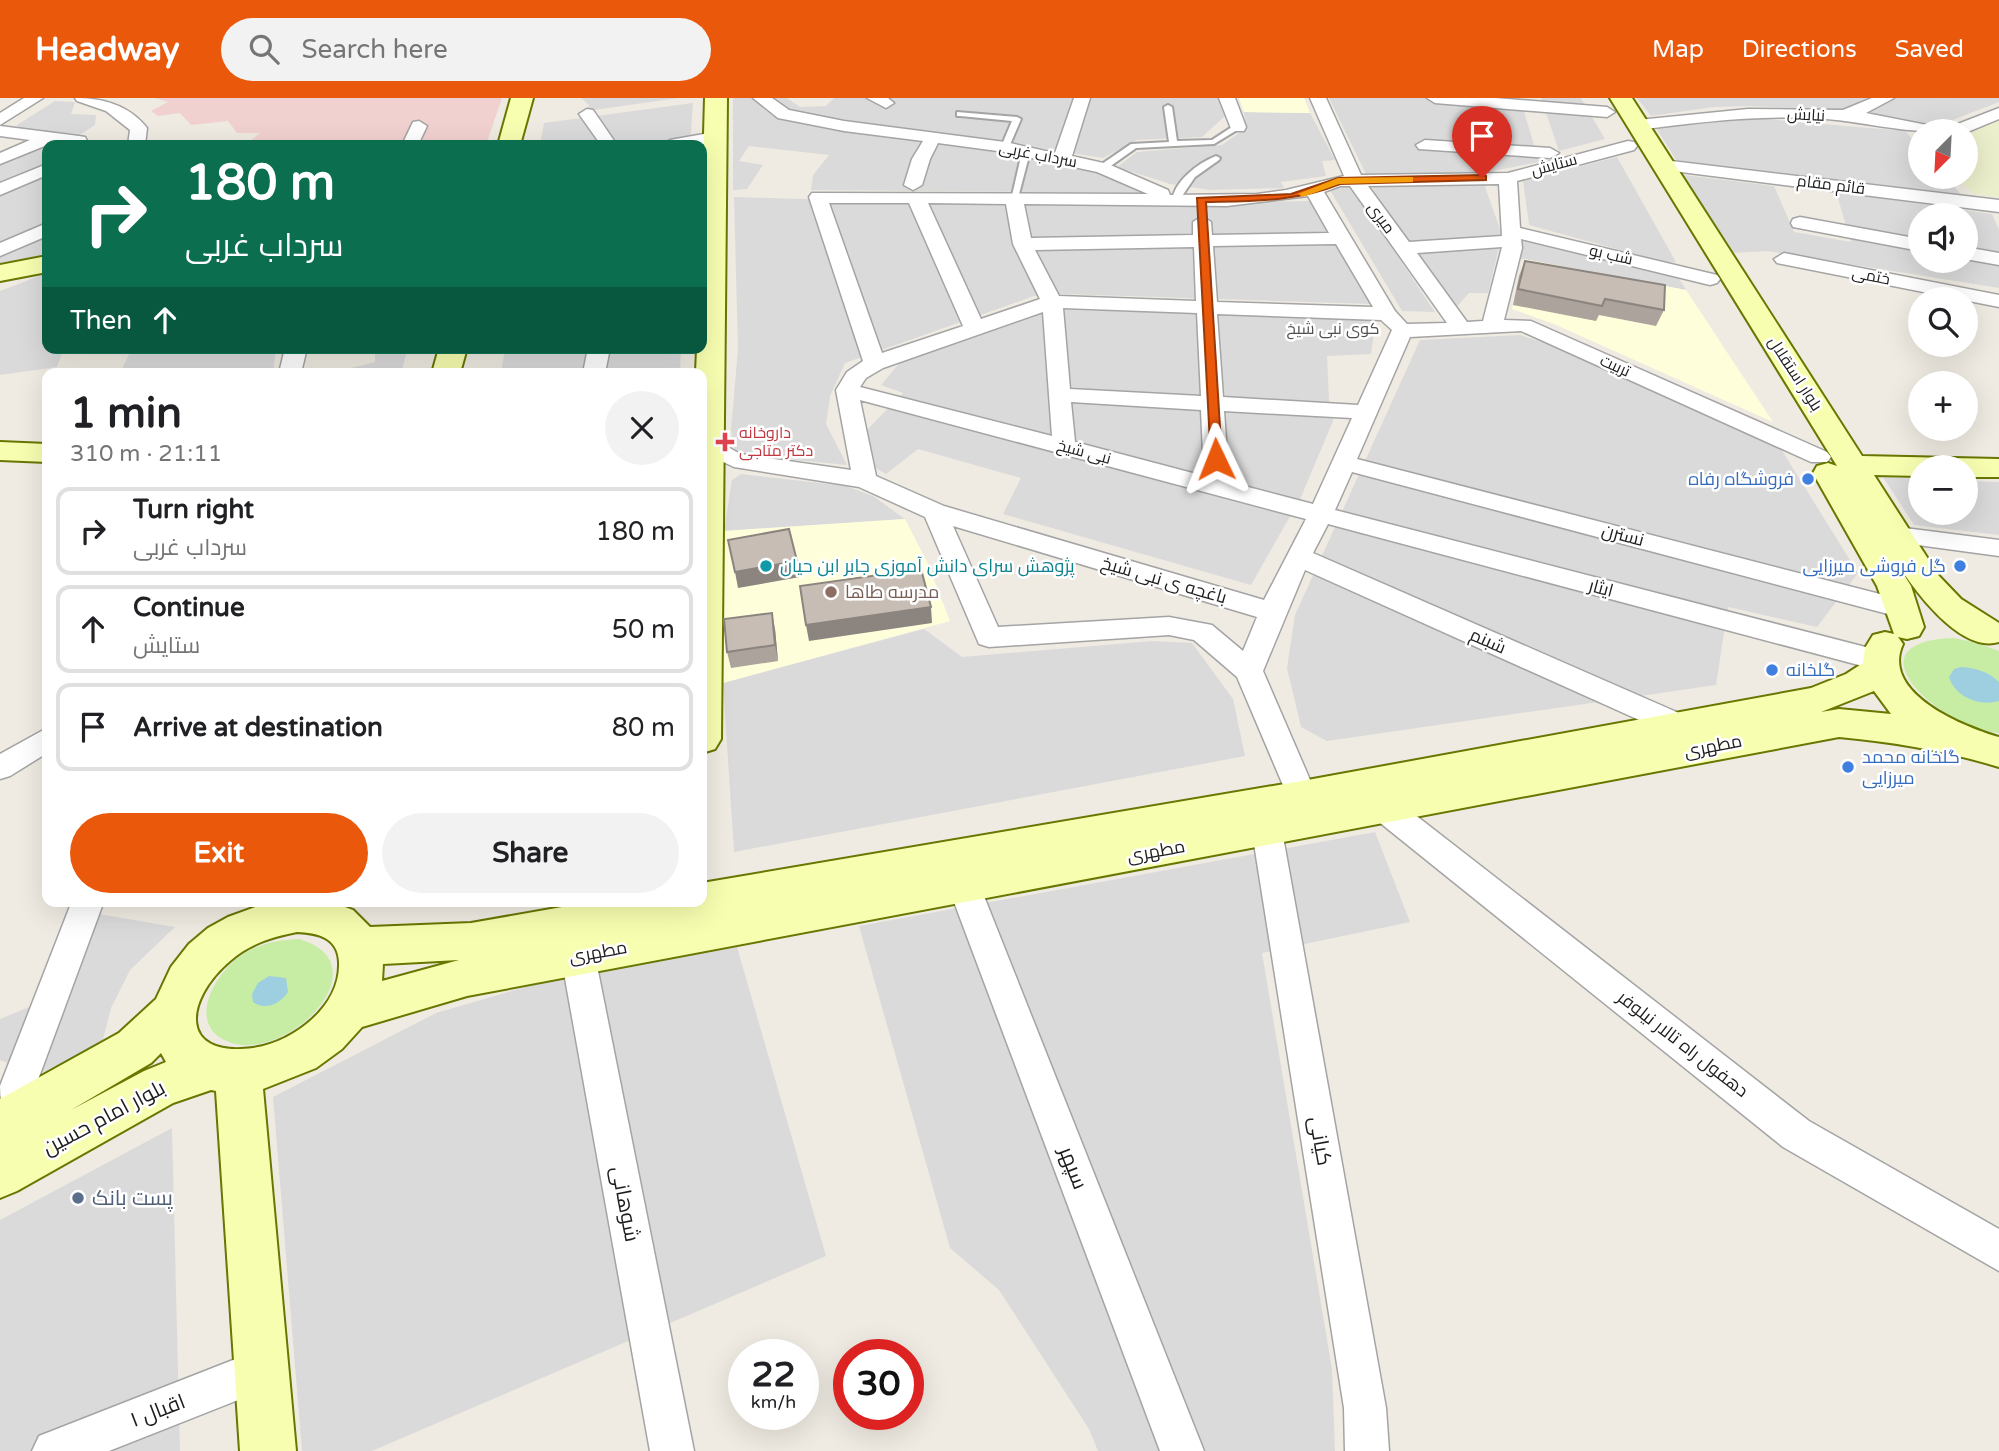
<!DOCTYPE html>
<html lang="en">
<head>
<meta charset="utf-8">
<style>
	:root { --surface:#fff; --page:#f2f2f2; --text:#202124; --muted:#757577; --line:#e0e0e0; --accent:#ea580c }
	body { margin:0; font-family:"Varela Round",Cairo,sans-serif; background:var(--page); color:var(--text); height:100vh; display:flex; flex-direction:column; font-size:26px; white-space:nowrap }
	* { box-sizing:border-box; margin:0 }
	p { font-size:23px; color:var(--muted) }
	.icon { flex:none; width:38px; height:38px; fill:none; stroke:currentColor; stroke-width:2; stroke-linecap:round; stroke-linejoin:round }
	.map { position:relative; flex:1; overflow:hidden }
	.side { position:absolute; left:42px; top:270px; width:665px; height:539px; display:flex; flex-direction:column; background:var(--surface); border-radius:14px; box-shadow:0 7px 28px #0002 }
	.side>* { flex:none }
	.top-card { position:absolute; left:42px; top:42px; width:665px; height:214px; border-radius:14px; box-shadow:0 7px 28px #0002; background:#0b6e4f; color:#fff; overflow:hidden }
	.needle { width:46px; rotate:204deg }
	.tools { position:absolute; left:1908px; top:21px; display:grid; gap:14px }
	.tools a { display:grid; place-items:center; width:70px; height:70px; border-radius:50%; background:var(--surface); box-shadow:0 7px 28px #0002; font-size:35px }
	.speed { position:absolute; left:728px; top:1241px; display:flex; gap:14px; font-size:35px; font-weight:700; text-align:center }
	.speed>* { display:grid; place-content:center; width:91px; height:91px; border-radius:50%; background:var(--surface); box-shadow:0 7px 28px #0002; line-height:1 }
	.speed small { font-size:18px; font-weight:400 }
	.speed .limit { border:10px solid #d22; background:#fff; color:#111 }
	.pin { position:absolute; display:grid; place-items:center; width:60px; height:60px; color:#fff; margin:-72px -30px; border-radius:50% 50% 50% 0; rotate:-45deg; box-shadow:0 0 7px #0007 }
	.pin .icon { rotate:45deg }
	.me { position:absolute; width:77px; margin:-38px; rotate:358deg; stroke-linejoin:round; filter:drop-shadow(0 0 5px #0008) }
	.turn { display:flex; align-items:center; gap:24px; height:147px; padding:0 28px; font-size:32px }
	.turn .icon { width:91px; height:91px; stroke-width:2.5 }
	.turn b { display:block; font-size:49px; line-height:60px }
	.then { display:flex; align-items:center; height:66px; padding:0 28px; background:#0003; gap:14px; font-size:26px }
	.round { display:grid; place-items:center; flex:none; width:74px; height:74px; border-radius:37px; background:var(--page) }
	.head { display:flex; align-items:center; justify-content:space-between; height:119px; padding:0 28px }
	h1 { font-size:42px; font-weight:800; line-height:52px }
	.primary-button { display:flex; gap:14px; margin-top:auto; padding:14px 28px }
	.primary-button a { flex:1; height:80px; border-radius:42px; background:var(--accent); color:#fff; font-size:28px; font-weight:800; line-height:80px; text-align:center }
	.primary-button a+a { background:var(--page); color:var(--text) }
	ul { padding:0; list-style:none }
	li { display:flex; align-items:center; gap:21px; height:88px; margin:0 14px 10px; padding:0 14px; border:4px solid var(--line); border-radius:14px }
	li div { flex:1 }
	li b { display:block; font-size:26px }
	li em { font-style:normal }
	header { display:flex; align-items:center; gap:42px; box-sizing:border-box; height:98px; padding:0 35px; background:var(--accent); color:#fff }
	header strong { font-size:33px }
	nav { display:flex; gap:38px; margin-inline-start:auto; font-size:24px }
	.search { width:490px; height:63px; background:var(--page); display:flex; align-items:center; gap:18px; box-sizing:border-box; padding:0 24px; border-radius:38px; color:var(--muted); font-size:26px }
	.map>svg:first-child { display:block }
</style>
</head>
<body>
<header>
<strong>Headway</strong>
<div class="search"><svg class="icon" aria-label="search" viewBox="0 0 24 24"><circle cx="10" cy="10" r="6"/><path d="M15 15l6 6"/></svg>Search here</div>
<nav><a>Map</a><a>Directions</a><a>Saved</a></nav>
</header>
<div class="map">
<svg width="1999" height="1353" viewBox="0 0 1999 1353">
	<rect width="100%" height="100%" fill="#efebe2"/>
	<path fill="#dbdada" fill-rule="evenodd" d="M581,0H678L587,13L589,7Z
		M733,0H751L774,19L842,32L986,51L1097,74L1143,95L811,92L813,77L829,57L749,48L739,63L763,67L747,91L733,92Z
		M772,0H787L800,9L826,8L834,0H1219L1225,18L1202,39L1137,42L1103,60L996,43L847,25L789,12Z
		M1329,0H1520L1539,64L1493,73L1485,89L1502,137L1488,195H1469L1454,212L1379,103Z
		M1541,0H1581L1605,41L1559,53Z
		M1637,0H1999V4L1937,28L1890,18L1827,11L1750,8L1714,9L1651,18Z
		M55,3L75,4L71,16L96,17L95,27L81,36L18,31L17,27Z
		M693,5L690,47H540L544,25Z
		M1244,14L1310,15L1335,62L1322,63L1326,78L1281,84L1284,90L1210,92L1170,86L1117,69L1137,54L1222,47L1246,30Z
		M1753,20L1905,33L1920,50V79H1945L1961,96L1676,62L1657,31L1711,22Z
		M56,41L77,44V47H47V156L0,165V64Z
		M1617,59L1676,164H1664L1529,127L1523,83Z
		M1684,77L1774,88L1794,134L1851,144L1836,94L1992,116L1999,132V190L1768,153L1732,155ZM1920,117H1965V163H1920Z
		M1341,87H1350L1435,214L1402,213L1330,92Z
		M734,99L1035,108L1310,103L1370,206L1063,196L1034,198L845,265L830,298L826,326L847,367L735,356L731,331L738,251Z
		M1519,138L1676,176L1686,192L1517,160Z
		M47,175V250H64L57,269L0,277V193Z
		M1069,212L1376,220L1371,256L1327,258L1329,301L1333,323L1301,399L1251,487L1003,416L1021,380L918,351L886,376L874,369L867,332L903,295L881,287L902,262L1042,214Z
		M1520,237L1554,248L1781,351L1858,475L1817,529L1728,509L1716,587L1327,643L1301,629L1287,570L1295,517L1420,242Z
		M132,250H276L273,275H120Z
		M375,250H408L401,275H332L375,264Z
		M505,250H681L680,275H501Z
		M741,376L846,388L873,398L905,421L724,433L732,382Z
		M1883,379L1920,381V415H1965V383L1999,384V437L1914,427Z
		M924,531L962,559L1152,543L1192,545L1233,601L1245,658L734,754L723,585Z
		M1375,734L1410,824L1262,855L1332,1271L1335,1353H1098L1089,1331L999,1192L950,1150L859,828Z
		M93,815L175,829L130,872L111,910L102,946L38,976L0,962V921L63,895Z
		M737,849L826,1158L372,1353H302L273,999L436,915L549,882Z
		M172,1030L180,1353H0V1122Z"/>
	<path fill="#f1d1cf" d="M155,0H502L486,47H245L260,35H237L228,23L191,27L180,15L158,18L151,13L168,4Z"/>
	<path fill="#feffda" d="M1239,0H1304L1310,15L1244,14Z
		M1524,161L1686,192L1773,324L1554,226L1512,211Z
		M905,421L927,464L950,523L723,585L724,433Z"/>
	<path fill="#ecefcb" d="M1999,18V99L1973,96L1956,79H1965V33Z"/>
	<path fill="#c6eda3" d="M1954,540L1977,545L1999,553V635C1938,629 1845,543 1954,540Z
		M299,841C385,866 287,966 229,944C186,928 213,878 239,859C257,846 277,842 299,841Z"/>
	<path fill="#9ecfe0" d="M1961,569C1976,570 1989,574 1999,584V603C1980,609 1955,599 1949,579L1954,571Z
		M269,878L286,880L288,894C280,906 266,913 253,904L252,896L258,885Z"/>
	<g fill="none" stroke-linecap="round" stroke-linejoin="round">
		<g stroke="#a4a4a4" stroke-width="4">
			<path id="lane" d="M1168,7L1172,9L1177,43L1212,42L1235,27L1242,29L1214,46L1136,50L1105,72H1099V68L1131,46L1169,44L1164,9Z
				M957,14L1017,19L1021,21L1009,49L1005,51L1001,49L1012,23L960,18H957Z
				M1026,52L1030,54L1018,100L1011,102L1022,54Z
				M1216,58L1220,60L1219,62L1195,79L1178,104H1172C1173,84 1198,65 1216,58Z"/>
		</g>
		<g stroke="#a4a4a4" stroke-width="3">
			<path id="street" d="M24,0H43L0,27V15Z
				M75,0C103,0 129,7 147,30L145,47H128L130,32L106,13L77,3Z
				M753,0H772L789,12L844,23L1005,44L1055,55L1074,0H1090L1072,58L1108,66L1168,92L1170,97L1257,96L1286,92L1344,78L1310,0H1326L1361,77L1508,75L1628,43L1634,44L1637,48L1634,52L1517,83L1520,130L1717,177L1720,181L1717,185L1710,187L1521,141L1522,150L1504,222L1531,223L1827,354L1831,359L1827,364H1811L1521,233L1410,239L1357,361L1903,502L1912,505L1916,511L1912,517L1903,520L1352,374L1335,412L1881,553L1891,556L1895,563L1891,570L1881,573L1328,426L1313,455L1688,619L1692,627L1688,635L1678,638L1668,635L1305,472L1263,573L1317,698L1313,706L1302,710L1291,706L1237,579L1194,542L1169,537L989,549L979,546L925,419L859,389L734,369L702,354V340L716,342L740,356L851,372L836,292L847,274L863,263L809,99L812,95L1148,96L1097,74L1005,54L938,45L930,61L922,87L913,92L904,87L912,61L923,43L844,33L778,20ZM1499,86L1502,138L1409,144L1368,88ZM1340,88H1350L1447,225L1407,226L1395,213L1324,94ZM1308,98L1329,135L1212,137L1211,124L1202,118L1193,124V137L1031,140L1024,106L1227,108ZM829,105H909L963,228L882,255ZM928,105L1006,106L1013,146L1040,201L981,221ZM1336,146L1373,209L1217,204L1213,148ZM1194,149L1196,203L1059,198L1035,152ZM1502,149L1483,223L1467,224L1417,155ZM1063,210L1197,215L1201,298L1070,291ZM1043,214L1052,338L860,289L866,280L883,270ZM1217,216L1381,222L1392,232L1358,307L1223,299ZM860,302L1306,421L1264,502L944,408L876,378ZM1071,304L1201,312L1204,378L1075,344ZM1224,313L1352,320L1313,406L1229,384ZM953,428L1257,519L1243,553L1212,527L1169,519L998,529Z
				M867,0H888L894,5L886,10Z
				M1219,0H1235L1246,29L1244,33H1232Z
				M1427,0H1495L1607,9L1615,14L1607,19L1435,5Z
				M1872,0H1894L1866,15L1932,28L1940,33C1904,35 1864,24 1826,21C1763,16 1700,24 1638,32L1630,27L1638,22L1748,11L1843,12Z
				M1999,10V21L1965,35L1948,33L1950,29Z
				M587,11L593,12L617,47H601L579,16Z
				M419,23L427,28L418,47H402L413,24Z
				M0,28L79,38L85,39L89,47L52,45L0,66V55L30,42L0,38Z
				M715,34L721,35L724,39L721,43L697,47H661L670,42Z
				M1425,42L1550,50L1559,55L1550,60L1419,51L1416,47Z
				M1663,62L1999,102V114L1657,71L1654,67L1657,63Z
				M47,66V77L0,97V85Z
				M1800,119L1920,141V153L1793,129L1791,125L1793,121Z
				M47,125V138L0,158V145Z
				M1965,149L1999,155V167L1965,161Z
				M1784,155L1999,197V209L1777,165L1774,161Z
				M285,250H307L301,275H279Z
				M588,250H610L605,275H583Z
				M1897,429L1999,442V458L1888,443L1885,437L1888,431Z
				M47,630V655L10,678L0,681V656Z
				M1385,699L1396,702L1809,1023L1999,1131V1173L1783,1049L1374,720L1370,711L1374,702Z
				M1267,721L1278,724L1282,733L1386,1310L1389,1353H1345L1344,1310L1252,733L1256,724Z
				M964,775L975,779L980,788L1204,1353H1160L948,788L953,779Z
				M72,803H104L32,998L27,1010L14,1015L1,1010L0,988Z
				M578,843L590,848L595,858L694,1353H650L561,858L566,848Z
				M261,1251L276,1257L282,1272L276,1287L109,1353H32L39,1338Z"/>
		</g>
		<g stroke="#677700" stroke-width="4">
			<path id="secondary" d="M511,0H533L520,47H498Z
				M705,0H727L721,641L715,651L702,655V275H696L697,250H702V107Z
				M1610,0H1632L1862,358L1999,361V379H1965V369H1920V378L1874,377L1939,478L1961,501L1999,525V544C1959,556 1911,488 1893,459L1911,488L1924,529L1919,538L1907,541L1898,539L1903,546C1880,595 1964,629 1999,639V669C1947,653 1893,644 1839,639L467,898L362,929L342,951L316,970L263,991L296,1353H240L216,993L211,992L173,1005L17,1093L0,1100V1001L119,935L156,901L171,869L189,846L208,830L228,819L272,803H329L353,812L370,829L471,825L596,803H702V785L1302,683L1811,590L1846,576L1863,565L1865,550L1873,537L1885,534L1894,536L1877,488L1813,375L1817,368L1828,365L1837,368ZM1874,593L1891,616L1839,611L1821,614ZM297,834C317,835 338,839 339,864C341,908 294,944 253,950C176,960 186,900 230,863C249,846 272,839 297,834ZM459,862L382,883L383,866ZM161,955L166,964L144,973L71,1012L151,965Z
				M47,158V174L0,183V167Z
				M439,250H467L460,275H432Z
				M0,344L47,346V364L0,362Z"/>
		</g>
		<use href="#lane" fill="#fff" fill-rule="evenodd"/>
		<use href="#street" fill="#fff" fill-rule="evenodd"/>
		<use href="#secondary" fill="#f8feb0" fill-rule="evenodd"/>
	</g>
	<path fill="#aba39c" d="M1525,163L1664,212L1656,228L1599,217L1596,223L1513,207L1519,178Z
		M775,531L778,563L731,570L727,554Z"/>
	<path fill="#8b847f" d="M797,463L800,479L738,490L735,474Z
		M931,509L932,525L809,543L806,527Z
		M772,515L775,531L778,563L775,547Z"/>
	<path fill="#c7bdb5" stroke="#8b847f" stroke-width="2" d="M1525,163L1665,187L1664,212L1605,201L1602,208L1518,191Z
		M789,431L797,463L735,474L728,442Z
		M921,471L931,509L806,527L800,488Z
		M772,515L775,547L727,554L724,521Z"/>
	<path fill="#ea580c" stroke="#983908" stroke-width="2" d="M1482,77L1486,78V82L1340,86C1296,104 1252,103 1206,104L1222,361L1216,365L1211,364L1197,100L1291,96L1338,80Z"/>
	<path fill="#f59e0b" d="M1409,79H1413V84L1339,86L1303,99L1298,96L1338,80Z"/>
	<path fill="#e0444e" stroke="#fff" stroke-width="2.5" d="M721.5 333.5h7v7h7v7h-7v7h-7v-7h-7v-7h7z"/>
	<g fill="#3f7fe0" stroke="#fff" stroke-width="2.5">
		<circle cx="1808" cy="381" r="7"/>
		<circle cx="1960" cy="468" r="7"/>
		<circle cx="1772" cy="572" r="7"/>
		<circle cx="1848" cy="669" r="7"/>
	</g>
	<circle fill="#0f9aa8" stroke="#fff" stroke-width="2.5" cx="766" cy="468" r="7"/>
	<circle fill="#8d6e63" stroke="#fff" stroke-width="2.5" cx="831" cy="494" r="7"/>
	<circle fill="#5c6f8a" stroke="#fff" stroke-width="2.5" cx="78" cy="1100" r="7"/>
	<g text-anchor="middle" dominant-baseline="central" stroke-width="5" stroke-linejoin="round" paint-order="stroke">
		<g font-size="16" fill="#1d1d1d" stroke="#fff">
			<text transform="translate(1806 17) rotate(3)">نیایش</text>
			<text transform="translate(1038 57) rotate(11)">سرداب غربی</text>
			<text transform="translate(1554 67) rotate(-15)">ستایش</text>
			<text transform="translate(1831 87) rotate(7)">قائم مقام</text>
			<text transform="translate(1381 120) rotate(54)">میری</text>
			<text transform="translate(1611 157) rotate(13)">شب بو</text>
			<text transform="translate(1871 178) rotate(11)">ختمی</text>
			<text transform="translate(1615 268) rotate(24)">تربیت</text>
			<text transform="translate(1795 276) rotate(57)">بلوار استقلال</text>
			<text transform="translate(1084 354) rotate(15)">نبی شیخ</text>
		</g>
		<g font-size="16" fill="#505050" stroke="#fff">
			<text x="1333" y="231">کوی نبی شیخ</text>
		</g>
		<g font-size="16" fill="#be3a42" stroke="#fff" text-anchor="start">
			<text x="739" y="335">داروخانه<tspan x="739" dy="18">دکتر متاجی</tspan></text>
		</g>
		<g font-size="18" fill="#366cbe" stroke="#fff" text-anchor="end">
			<text x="1794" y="381">فروشگاه رفاه</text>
			<text x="1946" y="468">گل فروشی میرزایی</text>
			<text x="1786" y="572" text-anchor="start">گلخانه</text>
			<text x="1862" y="659" text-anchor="start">گلخانه محمد<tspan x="1862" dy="21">میرزایی</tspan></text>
		</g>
		<g font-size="18" fill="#1d1d1d" stroke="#fff">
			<text transform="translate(1623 437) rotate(15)">نسترن</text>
			<text transform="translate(1164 482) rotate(16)">باغچه ی نبی شیخ</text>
			<text transform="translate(1601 490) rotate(15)">ایثار</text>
			<text transform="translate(1488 543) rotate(24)">شبنم</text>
			<text transform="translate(1713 648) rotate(-11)">مطهری</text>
			<text transform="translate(1156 753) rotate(-10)">مطهری</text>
			<text transform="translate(598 854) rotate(-10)">مطهری</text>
			<text transform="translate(1683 946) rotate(38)">دهفول راه تالار نیلوفر</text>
		</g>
		<g font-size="18" fill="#0d838f" stroke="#fff" text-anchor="start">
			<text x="780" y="468">پژوهش سرای دانش آموزی جابر ابن حیان</text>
		</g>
		<g font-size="18" fill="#785e54" stroke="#fff" text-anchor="start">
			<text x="845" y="494">مدرسه طاها</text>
		</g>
		<g font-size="21" fill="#1d1d1d" stroke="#fff">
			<text transform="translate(104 1020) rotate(-28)">بلوار امام حسین</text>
			<text transform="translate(1320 1043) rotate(80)">کیانی</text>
			<text transform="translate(1073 1070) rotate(69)">سپهر</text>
			<text transform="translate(625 1106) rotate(79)">شوهانی</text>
			<text transform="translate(158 1313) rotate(-21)">اقبال ۱</text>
		</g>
		<g font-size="21" fill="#4e5e75" stroke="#fff" text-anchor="start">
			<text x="92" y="1100">پست بانک</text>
		</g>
	</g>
</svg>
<div class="tools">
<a><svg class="needle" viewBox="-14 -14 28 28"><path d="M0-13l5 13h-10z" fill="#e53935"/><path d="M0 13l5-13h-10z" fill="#757577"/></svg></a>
<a><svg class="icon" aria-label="sound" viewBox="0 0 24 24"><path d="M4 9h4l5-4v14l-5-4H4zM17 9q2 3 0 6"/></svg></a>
<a><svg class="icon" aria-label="search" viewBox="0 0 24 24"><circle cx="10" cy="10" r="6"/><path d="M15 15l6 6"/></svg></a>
<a>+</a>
<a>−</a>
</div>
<div class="speed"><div>22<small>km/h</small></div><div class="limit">30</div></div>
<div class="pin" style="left:1482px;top:80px;background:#d93025"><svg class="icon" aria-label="arrive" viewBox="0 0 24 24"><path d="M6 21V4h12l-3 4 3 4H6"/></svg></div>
<svg class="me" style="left:1216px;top:361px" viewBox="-20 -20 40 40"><path d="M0-17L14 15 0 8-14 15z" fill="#ea580c" stroke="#fff" stroke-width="4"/></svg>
<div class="top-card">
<div class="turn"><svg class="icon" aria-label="right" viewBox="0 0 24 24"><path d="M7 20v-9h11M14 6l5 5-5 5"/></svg><div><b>180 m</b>سرداب غربی</div></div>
<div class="then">Then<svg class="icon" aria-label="ahead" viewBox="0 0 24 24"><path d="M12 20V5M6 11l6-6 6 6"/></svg></div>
</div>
<section class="side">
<div class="head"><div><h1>1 min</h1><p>310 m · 21:11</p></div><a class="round"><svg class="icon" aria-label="close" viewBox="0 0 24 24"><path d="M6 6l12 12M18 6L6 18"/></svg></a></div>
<ul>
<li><svg class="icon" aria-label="right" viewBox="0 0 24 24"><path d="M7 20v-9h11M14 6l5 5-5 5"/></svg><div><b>Turn right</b><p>سرداب غربی</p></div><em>180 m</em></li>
<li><svg class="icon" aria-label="ahead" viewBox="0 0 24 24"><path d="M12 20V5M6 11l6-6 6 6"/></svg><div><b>Continue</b><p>ستایش</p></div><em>50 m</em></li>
<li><svg class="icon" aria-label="arrive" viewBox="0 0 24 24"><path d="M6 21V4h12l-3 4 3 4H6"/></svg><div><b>Arrive at destination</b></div><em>80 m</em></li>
</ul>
<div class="primary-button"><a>Exit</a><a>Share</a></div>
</section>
</div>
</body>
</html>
